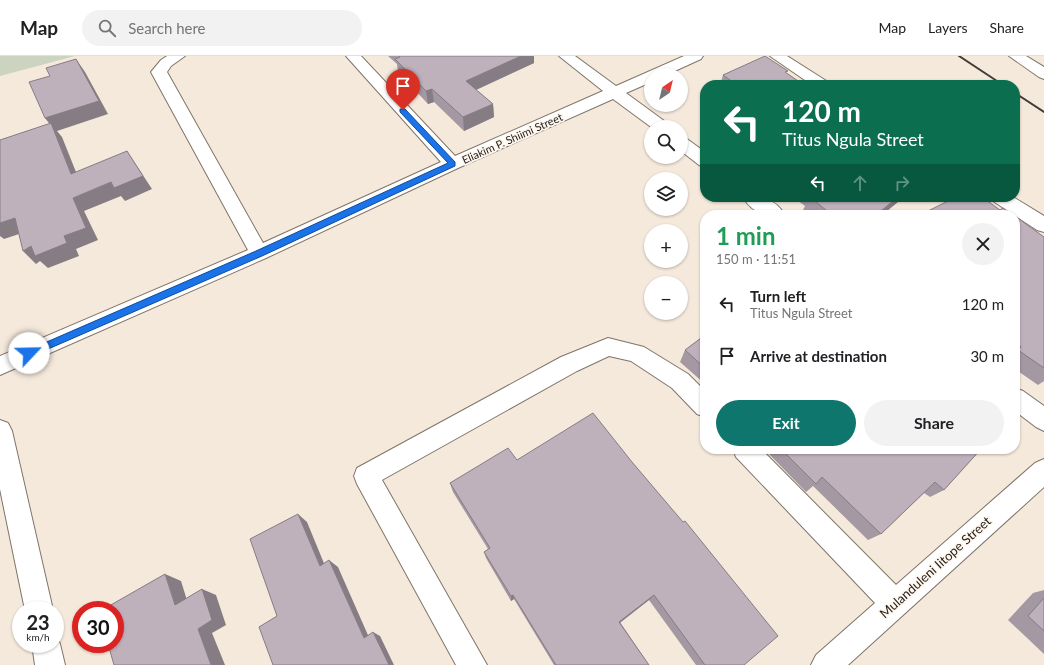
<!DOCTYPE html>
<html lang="en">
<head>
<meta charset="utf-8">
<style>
	:root { --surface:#fff; --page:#f2f2f2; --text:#202124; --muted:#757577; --line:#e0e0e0; --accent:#0f766e }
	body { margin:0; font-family:Lato,sans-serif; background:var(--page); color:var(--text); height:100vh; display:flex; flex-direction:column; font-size:15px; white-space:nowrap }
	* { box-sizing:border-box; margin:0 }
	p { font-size:13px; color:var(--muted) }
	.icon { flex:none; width:22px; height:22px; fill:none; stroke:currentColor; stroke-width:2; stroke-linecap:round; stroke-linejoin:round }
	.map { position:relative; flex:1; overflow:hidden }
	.drawer { position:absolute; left:700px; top:154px; width:320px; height:244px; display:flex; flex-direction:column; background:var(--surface); border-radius:16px; box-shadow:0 1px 3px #0004 }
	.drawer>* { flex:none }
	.banner { position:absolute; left:700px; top:24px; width:320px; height:122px; border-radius:16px; box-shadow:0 1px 3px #0004; background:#0b6e4f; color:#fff; overflow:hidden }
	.needle { width:26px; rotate:35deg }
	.tools { position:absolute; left:644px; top:12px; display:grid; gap:8px }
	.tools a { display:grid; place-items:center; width:44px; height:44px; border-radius:50%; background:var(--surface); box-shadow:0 1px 3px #0004; font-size:20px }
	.speed { position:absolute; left:12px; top:545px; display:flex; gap:8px; font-size:20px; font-weight:700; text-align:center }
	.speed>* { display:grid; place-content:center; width:52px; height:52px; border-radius:50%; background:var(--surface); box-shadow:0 1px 3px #0004; line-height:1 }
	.speed small { font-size:10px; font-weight:400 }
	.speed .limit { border:6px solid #d22; background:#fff; color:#111 }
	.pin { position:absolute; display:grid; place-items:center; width:34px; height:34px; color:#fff; margin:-41px -17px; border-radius:50% 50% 50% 0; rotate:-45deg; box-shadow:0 0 4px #0007 }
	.pin .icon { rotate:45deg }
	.me { position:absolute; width:44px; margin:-22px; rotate:66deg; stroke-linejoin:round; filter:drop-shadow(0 0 3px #0008) }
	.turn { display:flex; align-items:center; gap:14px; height:84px; padding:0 16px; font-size:18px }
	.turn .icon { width:52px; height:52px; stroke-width:2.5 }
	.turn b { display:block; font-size:28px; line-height:34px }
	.lanes { display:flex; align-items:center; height:38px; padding:0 16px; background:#0003; justify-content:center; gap:20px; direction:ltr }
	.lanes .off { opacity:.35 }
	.round { display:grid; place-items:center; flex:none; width:42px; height:42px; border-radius:21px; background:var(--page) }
	.overview { display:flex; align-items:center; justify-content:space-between; height:68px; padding:0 16px }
	h1 { font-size:24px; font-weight:700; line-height:30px; color:#1e9e55 }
	.action { display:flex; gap:8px; margin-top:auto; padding:8px 16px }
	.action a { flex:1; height:46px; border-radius:24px; background:var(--accent); color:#fff; font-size:16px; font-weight:700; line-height:46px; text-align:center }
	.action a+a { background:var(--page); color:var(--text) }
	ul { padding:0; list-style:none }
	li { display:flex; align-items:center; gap:12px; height:52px; padding:0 16px }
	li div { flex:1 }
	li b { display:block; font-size:15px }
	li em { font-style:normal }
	header { display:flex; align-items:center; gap:24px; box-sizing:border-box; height:56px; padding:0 20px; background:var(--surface); border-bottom:1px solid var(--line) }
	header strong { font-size:19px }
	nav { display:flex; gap:22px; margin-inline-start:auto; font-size:14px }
	.search { width:280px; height:36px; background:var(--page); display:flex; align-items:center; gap:10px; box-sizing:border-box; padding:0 14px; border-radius:22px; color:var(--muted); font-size:15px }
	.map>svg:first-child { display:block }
</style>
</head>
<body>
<header>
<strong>Map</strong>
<div class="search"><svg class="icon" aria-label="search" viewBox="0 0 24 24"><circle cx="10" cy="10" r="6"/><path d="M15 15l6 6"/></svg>Search here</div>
<nav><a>Map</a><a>Layers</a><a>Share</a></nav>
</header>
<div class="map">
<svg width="1044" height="609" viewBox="0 0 1044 609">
	<rect width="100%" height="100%" fill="#f5e9dc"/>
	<path fill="#ccd3c1" d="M0,0H75L0,20Z"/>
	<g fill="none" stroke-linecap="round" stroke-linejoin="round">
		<g stroke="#7f7468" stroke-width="2">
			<path id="minor" d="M167,0H185L171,10L167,16L263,187L441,106L346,0H361L455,100L603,35L559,0H575L616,30L684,0H703L701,3L666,19H651V26L626,37L667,67L669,71H651L613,43L458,112L266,202L0,319V300L248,194L151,16L161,4Z
				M770,0H787L828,26L831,29H812Z
				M1009,0H1026L1044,11V23L1039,21Z
				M681,82L687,83L705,96V111L699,109L681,95Z
				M743,141C761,141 775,142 785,159C767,159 753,159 743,141Z
				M990,141H1013L1044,160V176L1037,174L993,145Z
				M608,282L644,291L688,318L705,335V361L697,358L672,332L631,305L609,300L577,315L382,424L487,609H456L357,428L354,420L357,412L561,301Z
				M1015,332L1023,335L1044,350V375L1036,371L1015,355Z
				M0,364L8,367L12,375L53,554H25L0,433Z
				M733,393H761L896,529L1035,407L1044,403V431L848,609H811L816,599L875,547L736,401Z
				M55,577L60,588L65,609H35L32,588H55Z"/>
		</g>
		<use href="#minor" fill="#fff" fill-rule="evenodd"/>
		<path stroke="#413c36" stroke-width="2" d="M959,0L1003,29
			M1015,37L1044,56"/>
	</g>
	<path fill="#a498a2" d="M388,0H534V7L476,34L493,48L494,61L464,75L434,46L428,48L398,16L397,8Z
		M787,18L804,29H720L723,19Z
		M793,141H904L882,159H808L803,154L805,150Z
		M1015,160L1044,181V325L1038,329L1015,313Z
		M705,279V328L680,306L685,294Z
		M766,393H981L944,434L930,441L924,437L881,478L868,484L813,430L806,436L768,397L769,396Z
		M517,404L744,609H696L649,544L620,566L649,609H554L514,543L511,545L486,502L484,496L488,493L453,436L450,427Z
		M1044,534V598L1008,564L1033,537Z"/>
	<path fill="#867c84" d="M521,0H534V7L467,38L466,25Z
		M76,3L85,16L108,58L57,75L62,81L82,131L71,118L52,71L45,62Z
		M432,33L434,46L428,48L426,35Z
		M493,48L494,61L464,75L463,61Z
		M127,95L152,133L125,145L121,140L84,155L98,184L76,193L79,200L48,212L40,205L36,208L23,195L31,190L64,180L73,142L111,126Z
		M898,141H904L882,159H876Z
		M15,162L28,175L4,183L0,180V167Z
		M298,458L307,466L328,517L320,510Z
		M329,504L338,511L371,586L364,582Z
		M165,518L181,525L190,554L175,549Z
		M202,533L216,539L226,569L212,577L225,609H211L198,573Z
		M513,539L514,543L511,545V540Z
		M654,539L649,544L616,570L619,566Z
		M373,576L380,580L394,609H389Z"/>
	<path fill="#bfb1bc" stroke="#867c84" d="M399,0H521L466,25L493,48L463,61L432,33L426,35L395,3L400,1Z
		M765,0L788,15L785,16L804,29H737L723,19Z
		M76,3L99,45L45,62L29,26L50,20L46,12Z
		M51,67L71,118L127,95L143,120L114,132L111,126L73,142L86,172L64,180L67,187L35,200L31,190L23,195L15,162L0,167V84Z
		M810,141H898L876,159H832Z
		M956,141H982L1000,154L1003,152L1013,159H920Z
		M1015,160L1044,181V312L1018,294L1021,291L1015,286Z
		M705,279V312L685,294Z
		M593,357L632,406L683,466L685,465L778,580L744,609H705L654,539L619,566L649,609H556L513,539L511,540L484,496L490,492L450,427L508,392L517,404Z
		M781,393H981L944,434L935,426L881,478L822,421L816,428Z
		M298,458L320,510L329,504L364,582L373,576L389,609H273L259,571L277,560L250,483Z
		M165,518L175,549L202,533L212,564L198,573L211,609H114L108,588H115V554H102Z
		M1044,542V575L1028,560Z"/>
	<path fill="#1a73e8" stroke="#114b97" d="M400,53H405L455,106V110L262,200L32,300H26V295L256,195L448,107L400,56Z"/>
	<g text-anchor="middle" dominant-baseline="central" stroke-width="3.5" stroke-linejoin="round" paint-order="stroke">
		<g font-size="11" fill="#25211c" stroke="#fff7ef">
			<text transform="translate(512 82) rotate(-24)">Eliakim P. Shiimi Street</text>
		</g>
		<g font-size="13" fill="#25211c" stroke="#fff7ef">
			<text transform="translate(935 511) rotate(-42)">Mulanduleni Iitope Street</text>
		</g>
	</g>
</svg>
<div class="tools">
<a><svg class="needle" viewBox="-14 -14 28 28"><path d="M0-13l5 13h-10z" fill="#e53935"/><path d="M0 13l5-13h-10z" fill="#757577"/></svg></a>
<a><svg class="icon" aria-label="search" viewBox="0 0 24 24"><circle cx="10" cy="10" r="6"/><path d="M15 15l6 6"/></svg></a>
<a><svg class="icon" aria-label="layers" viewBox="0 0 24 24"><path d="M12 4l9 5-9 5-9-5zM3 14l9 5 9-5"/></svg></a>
<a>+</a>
<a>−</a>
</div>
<div class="speed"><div>23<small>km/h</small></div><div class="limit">30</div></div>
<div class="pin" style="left:403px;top:54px;background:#d93025"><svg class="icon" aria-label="arrive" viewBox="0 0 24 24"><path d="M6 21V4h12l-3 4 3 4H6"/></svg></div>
<svg class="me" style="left:29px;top:297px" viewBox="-20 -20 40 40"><circle r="19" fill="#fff"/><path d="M0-13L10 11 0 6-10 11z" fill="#1a73e8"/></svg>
<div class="banner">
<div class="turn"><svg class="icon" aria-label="left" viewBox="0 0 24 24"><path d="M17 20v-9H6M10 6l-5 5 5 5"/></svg><div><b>120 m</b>Titus Ngula Street</div></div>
<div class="lanes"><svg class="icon" aria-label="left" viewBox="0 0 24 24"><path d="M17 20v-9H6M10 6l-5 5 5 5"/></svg><svg class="icon off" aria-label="ahead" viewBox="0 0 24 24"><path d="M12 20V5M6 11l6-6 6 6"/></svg><svg class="icon off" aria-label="right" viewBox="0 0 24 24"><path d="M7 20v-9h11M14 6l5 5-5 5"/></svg></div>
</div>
<section class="drawer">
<div class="overview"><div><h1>1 min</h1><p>150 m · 11:51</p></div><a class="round"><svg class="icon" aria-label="close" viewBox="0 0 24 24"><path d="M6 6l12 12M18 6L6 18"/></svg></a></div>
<ul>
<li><svg class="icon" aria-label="left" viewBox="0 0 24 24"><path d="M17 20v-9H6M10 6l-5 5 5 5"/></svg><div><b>Turn left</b><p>Titus Ngula Street</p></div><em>120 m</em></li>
<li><svg class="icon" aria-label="arrive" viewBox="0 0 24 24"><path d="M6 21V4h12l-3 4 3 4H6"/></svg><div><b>Arrive at destination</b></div><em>30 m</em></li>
</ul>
<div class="action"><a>Exit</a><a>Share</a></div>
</section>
</div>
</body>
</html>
